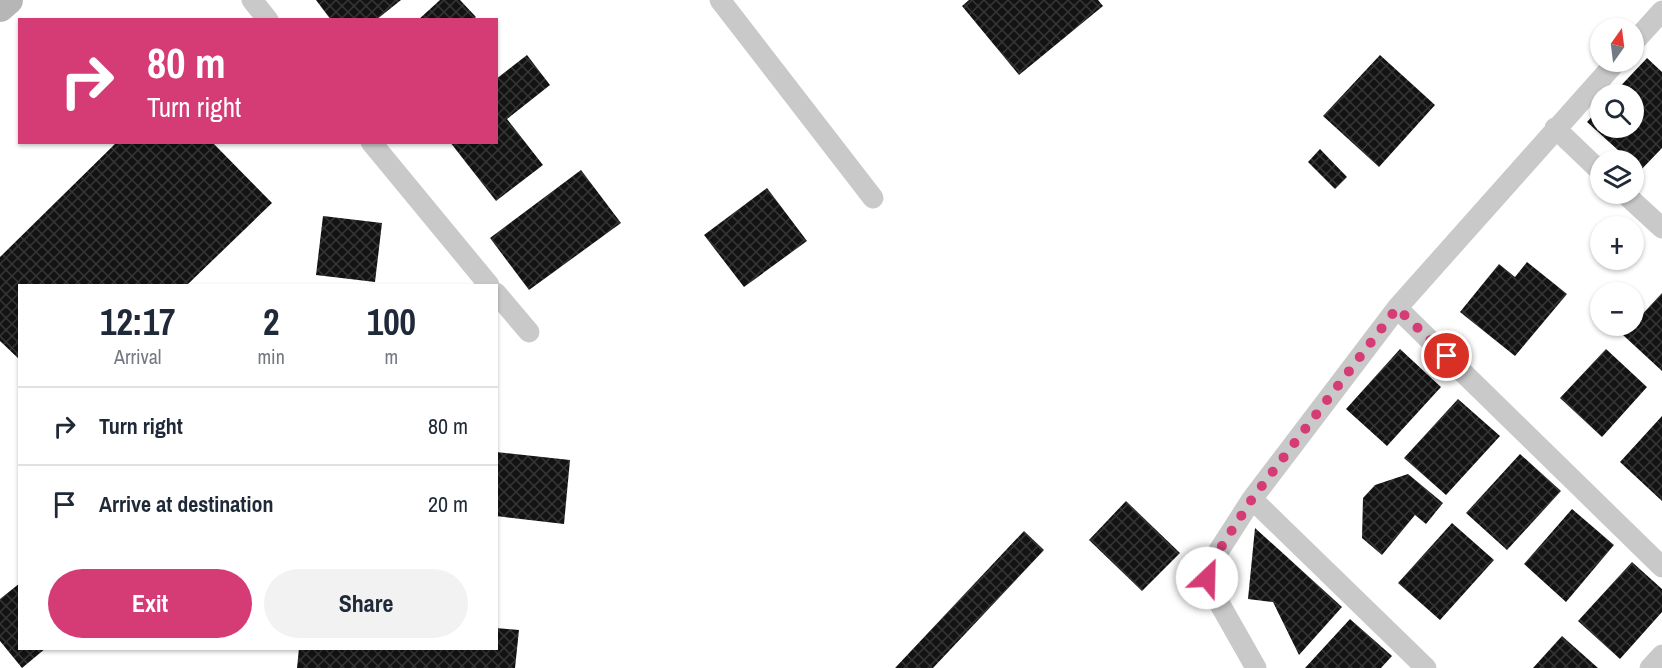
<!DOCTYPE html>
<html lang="en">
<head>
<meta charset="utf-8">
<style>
	:root { --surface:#fff; --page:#f2f2f3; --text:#1f2937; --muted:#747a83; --line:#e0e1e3; --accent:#d53c75 }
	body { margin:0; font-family:"Archivo Narrow",sans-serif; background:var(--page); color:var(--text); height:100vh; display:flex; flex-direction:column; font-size:22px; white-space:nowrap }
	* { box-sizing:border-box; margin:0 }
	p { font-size:20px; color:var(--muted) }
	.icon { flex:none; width:33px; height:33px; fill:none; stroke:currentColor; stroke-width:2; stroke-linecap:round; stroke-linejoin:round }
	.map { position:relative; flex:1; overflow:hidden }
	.side { position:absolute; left:18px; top:284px; width:480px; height:366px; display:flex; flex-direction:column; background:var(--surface); border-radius:0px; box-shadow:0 2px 4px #0004 }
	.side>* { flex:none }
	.top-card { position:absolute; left:18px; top:18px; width:480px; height:126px; border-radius:0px; box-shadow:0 2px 4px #0004; background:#d53c75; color:#fff; overflow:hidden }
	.needle { width:39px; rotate:14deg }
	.tools { position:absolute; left:1590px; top:18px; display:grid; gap:12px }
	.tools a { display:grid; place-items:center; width:54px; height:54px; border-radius:50%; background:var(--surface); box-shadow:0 2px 4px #0004; font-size:30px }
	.pin { position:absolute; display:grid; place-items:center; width:51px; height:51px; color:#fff; margin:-26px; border:3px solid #fff; border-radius:50%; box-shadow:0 2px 6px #0007 }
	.me { position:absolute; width:66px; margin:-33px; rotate:24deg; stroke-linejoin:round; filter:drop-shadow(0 0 4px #0008) }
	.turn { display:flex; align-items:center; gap:21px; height:126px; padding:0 30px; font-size:27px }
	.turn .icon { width:78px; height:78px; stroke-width:2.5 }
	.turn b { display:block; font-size:42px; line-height:51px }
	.eta { display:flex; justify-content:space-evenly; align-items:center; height:102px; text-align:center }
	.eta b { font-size:36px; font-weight:800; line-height:42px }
	.primary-button { display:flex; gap:12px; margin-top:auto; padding:12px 30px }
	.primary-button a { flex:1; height:69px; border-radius:36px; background:var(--accent); color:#fff; font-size:24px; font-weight:800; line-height:69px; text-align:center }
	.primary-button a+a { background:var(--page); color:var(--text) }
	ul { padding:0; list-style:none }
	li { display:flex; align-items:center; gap:18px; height:78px; padding:0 30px; border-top:2px solid var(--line) }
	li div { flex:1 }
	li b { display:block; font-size:22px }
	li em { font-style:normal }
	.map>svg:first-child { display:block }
</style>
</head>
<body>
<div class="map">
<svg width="1662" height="668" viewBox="0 0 1662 668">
	<defs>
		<pattern id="building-cross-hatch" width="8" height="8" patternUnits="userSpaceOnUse" patternTransform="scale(1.5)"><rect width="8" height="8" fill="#131313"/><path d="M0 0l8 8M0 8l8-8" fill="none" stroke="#363636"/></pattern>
	</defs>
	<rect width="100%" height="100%" fill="#fff"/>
	<path fill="url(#building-cross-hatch)" d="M316,0H401L376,20H331Z
		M440,0H460L476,17L473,20H418Z
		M969,0H1098L1103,6L1019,75L962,6Z
		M527,55L550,85L507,119L543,165L496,201L450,142H496V79Z
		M1380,55L1435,105L1379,167L1323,116Z
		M1647,58L1662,72V148L1640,171L1634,164V160H1629L1587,122L1600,108V128H1634V94H1613Z
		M117,142H212L272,203L187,285H20V360L0,341V257Z
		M1320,149L1347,177L1335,189L1308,162Z
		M581,170L621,223L529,290L490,238Z
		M767,188L807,241L744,287L704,235Z
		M323,216L382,223L375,282L316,275Z
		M1527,262L1567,294L1515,356L1460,312L1499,264L1515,277Z
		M1662,293V371L1623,335Z
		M1400,349L1441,387L1387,446L1346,409Z
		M1606,349L1647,387L1602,437L1560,398Z
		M1458,399L1500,436L1446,495L1404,458Z
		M1662,416V501L1620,462Z
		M496,452L570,460L564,524L496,516Z
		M1520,454L1561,491L1507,550L1466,513Z
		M1408,474L1443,503L1426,524L1415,515L1382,555L1362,538L1363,498L1375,485Z
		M1126,501L1180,553L1142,591L1089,540Z
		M1572,509L1614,545L1566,602L1524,564Z
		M1452,523L1494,560L1440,620L1398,583Z
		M1255,528L1342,607L1299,655L1273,602L1248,599Z
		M1024,531L1044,550L933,668H895Z
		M1632,562L1662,589V612L1620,659L1578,621Z
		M20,583V648H46L22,668L0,641V599Z
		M1350,619L1392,656L1381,668H1305Z
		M496,628L519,630L515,668H297L299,648H496Z
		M1562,636L1598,668H1533Z"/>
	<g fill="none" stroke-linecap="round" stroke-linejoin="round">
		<path stroke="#c9c9c9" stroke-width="21" d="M252,0L268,20
			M720,0L873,198
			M1634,42L1662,11
			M1555,128L1600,171
			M371,142L489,285
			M1625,194L1662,228
			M496,293L529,332
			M1397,308L1662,567
			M1252,499L1426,668
			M1256,668L1209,585L1207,571L1209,566L1252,499L1397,308L1616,62
			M1650,668L1662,655"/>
		<path stroke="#b6b6b6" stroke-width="30" d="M0,7L8,0"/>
	</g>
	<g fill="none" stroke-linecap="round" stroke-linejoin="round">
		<path stroke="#d53c75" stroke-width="10" stroke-dasharray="0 18" d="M1207,578L1209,566L1252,499L1397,308L1447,356"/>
	</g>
</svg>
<div class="tools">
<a><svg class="needle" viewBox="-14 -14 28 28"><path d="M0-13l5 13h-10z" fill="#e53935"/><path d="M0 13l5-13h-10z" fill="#747a83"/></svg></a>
<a><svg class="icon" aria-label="search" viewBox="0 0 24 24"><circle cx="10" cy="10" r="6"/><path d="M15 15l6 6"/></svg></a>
<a><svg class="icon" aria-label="layers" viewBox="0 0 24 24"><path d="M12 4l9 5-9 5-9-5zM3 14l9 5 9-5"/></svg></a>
<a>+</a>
<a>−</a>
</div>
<div class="pin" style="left:1447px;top:356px;background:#d93025"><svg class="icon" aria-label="arrive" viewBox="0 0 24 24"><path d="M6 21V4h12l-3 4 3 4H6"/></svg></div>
<svg class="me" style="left:1207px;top:578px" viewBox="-20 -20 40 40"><circle r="19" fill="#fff"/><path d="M0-13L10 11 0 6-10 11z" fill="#d53c75"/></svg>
<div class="top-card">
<div class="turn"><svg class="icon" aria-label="right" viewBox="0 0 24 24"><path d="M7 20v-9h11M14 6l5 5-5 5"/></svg><div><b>80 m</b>Turn right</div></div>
</div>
<section class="side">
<div class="eta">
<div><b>12:17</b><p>Arrival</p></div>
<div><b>2</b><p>min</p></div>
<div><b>100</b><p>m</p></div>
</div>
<ul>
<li><svg class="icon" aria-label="right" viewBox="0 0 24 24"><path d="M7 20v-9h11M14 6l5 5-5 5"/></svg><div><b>Turn right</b></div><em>80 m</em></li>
<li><svg class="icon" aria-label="arrive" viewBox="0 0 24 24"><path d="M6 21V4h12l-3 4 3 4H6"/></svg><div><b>Arrive at destination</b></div><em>20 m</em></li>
</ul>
<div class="primary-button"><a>Exit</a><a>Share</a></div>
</section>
</div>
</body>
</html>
